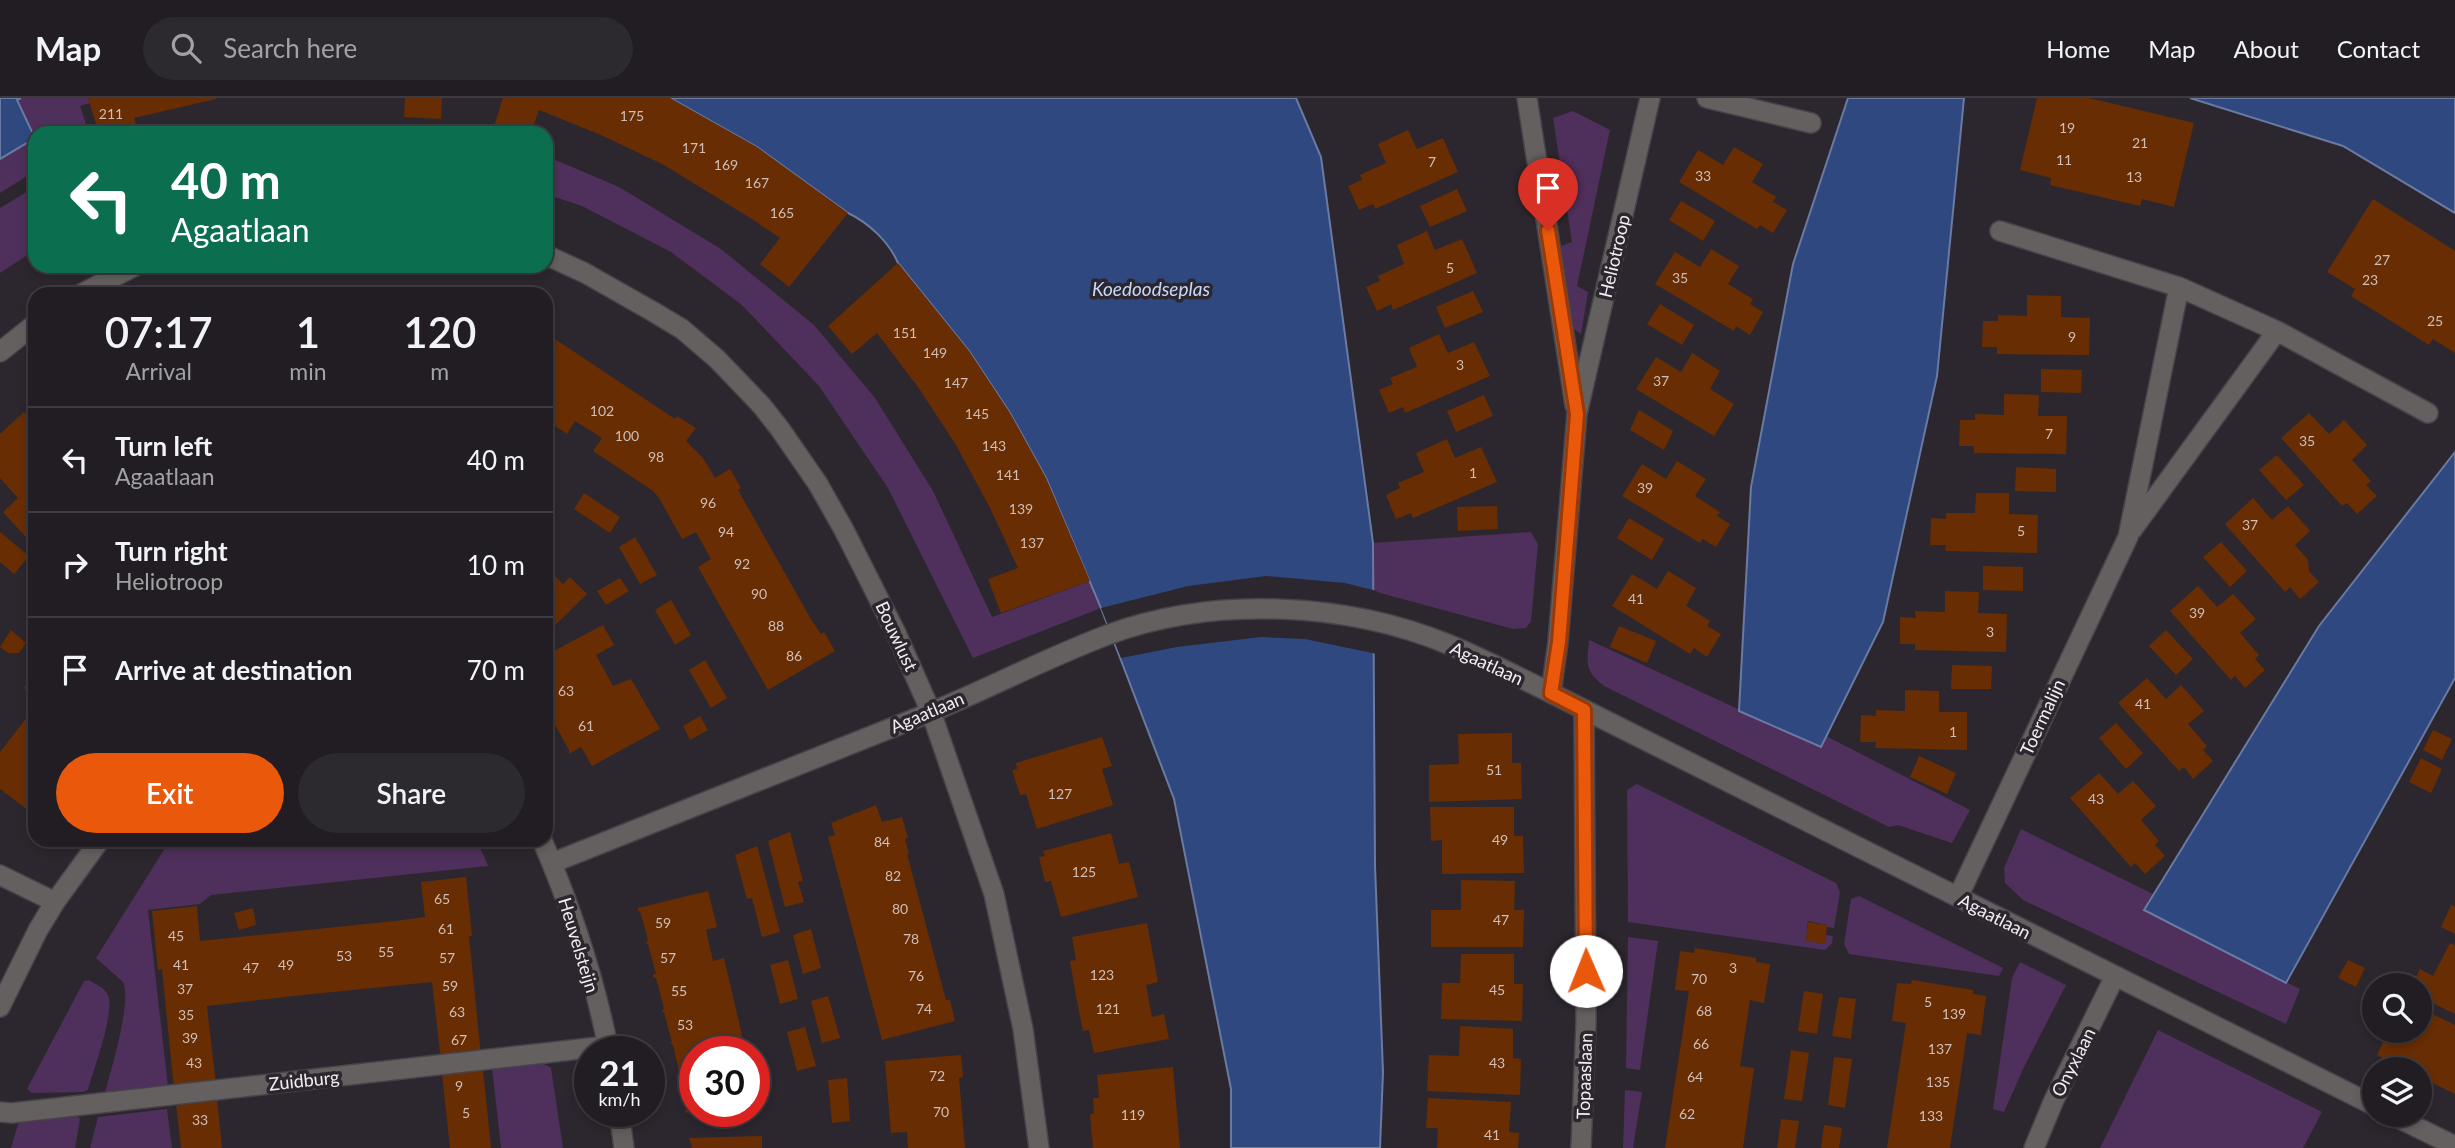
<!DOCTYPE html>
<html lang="en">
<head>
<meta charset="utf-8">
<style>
	:root { --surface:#211d22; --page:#2d2a2f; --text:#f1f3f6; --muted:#a2a2a5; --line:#3e3b40; --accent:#ea580c }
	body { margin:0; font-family:Lato,sans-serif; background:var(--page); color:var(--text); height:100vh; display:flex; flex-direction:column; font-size:26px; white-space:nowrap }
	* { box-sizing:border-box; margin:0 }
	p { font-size:23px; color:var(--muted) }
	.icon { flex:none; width:38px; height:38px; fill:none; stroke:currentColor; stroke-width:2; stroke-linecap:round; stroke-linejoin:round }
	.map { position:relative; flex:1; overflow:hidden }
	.panel { position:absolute; left:28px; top:189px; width:525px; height:560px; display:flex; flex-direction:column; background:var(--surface); border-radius:21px; box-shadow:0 4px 10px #0003,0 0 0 2px var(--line) }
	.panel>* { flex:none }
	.banner { position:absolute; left:28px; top:28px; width:525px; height:147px; border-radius:21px; box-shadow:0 4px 10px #0003,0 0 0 2px var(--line); background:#0b6e4f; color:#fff; overflow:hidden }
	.fabs { position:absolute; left:2362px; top:875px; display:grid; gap:14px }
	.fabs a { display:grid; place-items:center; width:70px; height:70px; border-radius:50%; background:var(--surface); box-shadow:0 4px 10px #0003,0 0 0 2px var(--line); font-size:35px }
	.speed { position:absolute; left:574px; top:938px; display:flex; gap:14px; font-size:35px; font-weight:700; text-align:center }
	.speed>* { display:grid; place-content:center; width:91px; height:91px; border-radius:50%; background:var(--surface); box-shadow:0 4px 10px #0003,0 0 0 2px var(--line); line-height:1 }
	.speed small { font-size:18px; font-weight:400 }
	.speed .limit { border:10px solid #d22; background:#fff; color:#111 }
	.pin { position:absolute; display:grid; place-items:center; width:60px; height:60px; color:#fff; margin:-72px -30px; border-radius:50% 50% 50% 0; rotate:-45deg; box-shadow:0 0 7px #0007 }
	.pin .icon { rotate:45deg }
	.me { position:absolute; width:77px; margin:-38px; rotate:359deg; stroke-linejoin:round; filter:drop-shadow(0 0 5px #0008) }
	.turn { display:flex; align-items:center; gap:24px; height:147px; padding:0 28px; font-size:32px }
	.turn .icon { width:91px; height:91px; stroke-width:2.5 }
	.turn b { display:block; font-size:49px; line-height:60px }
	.eta { display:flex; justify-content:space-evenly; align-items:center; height:119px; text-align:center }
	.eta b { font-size:42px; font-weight:600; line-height:49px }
	.button { display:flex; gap:14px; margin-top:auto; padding:14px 28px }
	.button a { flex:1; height:80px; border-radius:42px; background:var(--accent); color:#fff; font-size:28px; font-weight:600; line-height:80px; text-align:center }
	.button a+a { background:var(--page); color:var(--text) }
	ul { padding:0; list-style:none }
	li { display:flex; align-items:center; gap:21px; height:105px; padding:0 28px; border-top:2px solid var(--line) }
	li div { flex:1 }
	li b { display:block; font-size:26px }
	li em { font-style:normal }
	header { display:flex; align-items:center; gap:42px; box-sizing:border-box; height:98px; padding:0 35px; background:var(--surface); border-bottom:2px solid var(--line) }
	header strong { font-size:33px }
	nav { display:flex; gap:38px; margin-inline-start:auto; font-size:24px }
	.search { width:490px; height:63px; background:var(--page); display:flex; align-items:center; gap:18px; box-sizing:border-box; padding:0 24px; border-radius:38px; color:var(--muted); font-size:26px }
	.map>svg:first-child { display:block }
</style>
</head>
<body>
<header>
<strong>Map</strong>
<div class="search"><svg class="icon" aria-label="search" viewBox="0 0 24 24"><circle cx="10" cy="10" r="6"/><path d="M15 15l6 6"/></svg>Search here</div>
<nav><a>Home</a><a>Map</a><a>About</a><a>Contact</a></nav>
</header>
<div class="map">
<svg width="2455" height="1050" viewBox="0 0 2455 1050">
	<rect width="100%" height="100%" fill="#2c272e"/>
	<path fill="#4f2f5b" d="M21,0H88L90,5L80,8L89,35H35V73L0,95V61L35,40L17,2Z
		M1573,13L1610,32L1577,188L1588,194L1581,236L1574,231L1561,148L1572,144L1553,20Z
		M414,26L459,35H257Z
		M546,58L619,89L721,151L814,227L875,300L933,393L992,519L1090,483L1101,510L973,560L888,390L819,288L742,207L671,154L582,108L546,96Z
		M35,89V152L0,175V110Z
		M1531,434L1538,446L1531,523L1526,530L1513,531L1373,493V445Z
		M1589,542L1820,649L1826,638L1970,712L1952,745L1898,727L1889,729L1604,588C1584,573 1587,564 1589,542Z
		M1637,686L1836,785L1840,794L1834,830L1827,829V827L1808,823L1806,842L1825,845L1826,837L1833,838L1832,845L1825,852L1628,824L1627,692Z
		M2021,731L2153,796L2144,812L2300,891L2286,926L2023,802L2005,785L2004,770Z
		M170,742H477L488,768L211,797L200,806L148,812L168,989L105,995C111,971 132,905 123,884L96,860Z
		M1859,798L2003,870L1999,878L1849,856L1844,846L1851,801Z
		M1628,839L1658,843L1640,972L1626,970Z
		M2020,864L2066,887L2024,969L2004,1014L1993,1011L2012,880Z
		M89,882C95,886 103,889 107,895C117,910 93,973 88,992L83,994L32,995L27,991L84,883Z
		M2158,932L2322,1014L2303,1050H2100Z
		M542,965L551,970L563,1050H501L492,970Z
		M1625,992L1642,994L1633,1050H1623Z
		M167,1011L172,1050H90L98,1019Z
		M75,1015L80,1021L75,1050H11L18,1026L26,1020Z"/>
	<path fill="#2f4880" stroke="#6a7aa2" stroke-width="2" d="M0,0H21L17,2L35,40L0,61Z
		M670,0H1296L1321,59L1373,445L1375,768L1383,974L1380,1050H1231V991L1174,701L1101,510L1046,380L1010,315L969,253L898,165C889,144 869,125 848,115L757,49Z
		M1848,0H1964L1937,278L1883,524L1821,649L1739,613L1751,389L1793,166Z
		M2190,0H2455V115L2343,48Z
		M2455,354V580L2286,885L2144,812L2319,528Z"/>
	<path fill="#2c272e" d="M1266,478L1345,485L1377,493V556L1305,541L1261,539L1177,549L1121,560L1101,510L1188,488Z"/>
	<path fill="#682d03" d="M88,0H216V1L134,20L139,35H99Z
		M405,0H442L441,21L404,19Z
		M503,0H670L757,49L848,115L789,189L760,166L780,140L752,121L664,67L601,37L539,12L531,35H506L493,31Z
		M2037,0H2089L2194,25L2174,109L2142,101L2140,108L2050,87L2051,80L2020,72Z
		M1408,32L1417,51L1443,40L1458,74L1375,111L1373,106L1359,112L1348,88L1362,82L1360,77L1386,65L1378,46Z
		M1734,49L1763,66L1752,84L1776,99L1773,104L1787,112L1773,135L1760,127L1757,131L1679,84L1698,52L1723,67Z
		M1457,91L1467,113L1430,129L1420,108Z
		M2373,101L2455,153V255L2433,241L2429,247L2351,198L2355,191L2327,174Z
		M1681,103L1715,123L1703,143L1669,122Z
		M1427,133L1435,152L1462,141L1477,175L1393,212L1391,206L1377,213L1366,189L1380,183L1378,178L1404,166L1397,147Z
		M1711,151L1739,168L1728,186L1753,201L1750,206L1763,214L1750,237L1736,228L1734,233L1655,186L1675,154L1700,169Z
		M898,165L969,253L1010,315L1046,380L1090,483L1001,515L988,481L1018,470L989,408L956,347L918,289L877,235L852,256L828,228Z
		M251,191L273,192V196H251Z
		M1473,193L1483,214L1445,230L1436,209Z
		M2027,197L2061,198V219L2090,220L2089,257L1997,256V249H1982L1983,223H1998V217L2027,218Z
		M1660,206L1694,227L1682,247L1647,226Z
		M546,235L675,321L677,318L696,330L686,343L703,360L715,380L730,371L741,390L738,392L812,523L821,536L824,534L835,553L768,592L698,469L711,461L696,434L682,441L659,400L653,393L593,353L602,340L575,323L567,336L546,322Z
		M1439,236L1448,255L1474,244L1490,278L1405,315L1403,309L1389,315L1379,292L1393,286L1390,280L1417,269L1409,250Z
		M1692,255L1720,273L1710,291L1734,306L1714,338L1636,291L1656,259L1681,274Z
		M2041,271L2082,272L2081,295L2041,294Z
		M2004,296L2039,297L2038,318H2067L2066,356L1974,355V348H1959L1960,322H1975V316L2004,317Z
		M1484,297L1493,318L1456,334L1447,313Z
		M35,309V449L3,414L18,400L0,380V336L24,314L27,317Z
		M1639,312L1673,333L1664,352L1630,332Z
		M2309,315L2329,336L2344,322L2367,347L2352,362L2371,383L2366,387L2377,398L2357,416L2347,405L2342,408L2281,340Z
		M1447,341L1455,360L1481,349L1497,384L1413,420L1411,415L1396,421L1386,397L1400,390L1398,385L1424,374L1416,355Z
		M2277,357L2304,387L2286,402L2259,372Z
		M1677,363L1706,381L1695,398L1720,414L1717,418L1730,426L1716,449L1703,441L1700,445L1622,398L1642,366L1666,381Z
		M2016,369L2056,371V394L2015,393Z
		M584,395L620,419L610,435L574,411Z
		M1976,395H2009V416L2038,417L2037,455L1945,453L1946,447H1930L1931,420L1946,421V415H1975Z
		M2253,400L2272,422L2288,408L2310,433L2295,447L2308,462L2309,473L2319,484L2300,501L2290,489L2285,494L2225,426Z
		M1497,408L1498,431L1458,433L1457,409Z
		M1629,420L1664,441L1652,462L1617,440Z
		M0,434L29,458L14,476L0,464Z
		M635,439L657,477L640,486L619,449Z
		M2221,444L2247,473L2230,489L2203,459Z
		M1983,468L2023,469V493L1983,492Z
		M546,469L563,486L570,479L587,496L546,536Z
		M1668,473L1696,490L1686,508L1710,523L1707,528L1721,536L1707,559L1694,550L1690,556L1612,508L1632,476L1657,491Z
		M620,480L629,493L606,507L597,493Z
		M2198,488L2217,509L2233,496L2256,521L2240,535L2259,557L2255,561L2265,572L2245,590L2235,578L2231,582L2170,513Z
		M1945,493L1979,494L1978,515L2007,516L2006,554L1915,552V546H1900V519L1916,520L1915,513L1945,514Z
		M671,502L691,537L675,547L655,512Z
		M603,527L614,547L596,557L613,588L631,581L660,631L592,668L581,649L569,656V652L553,623L550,621L552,620L546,609V557Z
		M1619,528L1656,543L1647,565L1610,549Z
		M11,532L26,545L19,555H8L0,549Z
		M2166,532L2193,561L2176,577L2149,548Z
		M705,562L727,600L711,610L689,572Z
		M1952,567L1992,568L1991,591H1951Z
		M35,575V598L24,590Z
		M2147,580L2166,601L2181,587L2204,613L2188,626L2207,648L2203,652L2213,663L2193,681L2184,669L2179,673L2118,605Z
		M1905,592L1939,593V614H1967V652L1875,650L1876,644H1860L1861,617L1876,618V612L1905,613Z
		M35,609V702L28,712L0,691V654Z
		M700,618L708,632L690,642L683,628Z
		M2116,625L2143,655L2126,671L2099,640Z
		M2433,632L2452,641L2442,662L2423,652Z
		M1512,635V665H1521L1522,701L1429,704V667L1459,666L1458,636Z
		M1102,639L1112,668L1102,671L1113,707L1037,731L1026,696L1020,697L1012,672L1017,671L1016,665Z
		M1919,658L1956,675L1947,696L1910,679Z
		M2421,660L2442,671L2431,695L2409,684Z
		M2099,675L2118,696L2133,683L2156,708L2141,722L2159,743L2155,747L2165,758L2145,776L2135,765L2131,769L2070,700Z
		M876,707L882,724L902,719L908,740L905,741L909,756H907L946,902H950L955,923L882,942L828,739L835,737L831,725Z
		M1430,709H1514V738H1523L1524,775L1442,776V742L1431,743Z
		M790,734L803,783L798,784L804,804L785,809L768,743Z
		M1111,735L1119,766L1129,764L1138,799L1061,819L1051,783L1045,784L1039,759L1045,758L1043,753Z
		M757,748L780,834L762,839L752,800L747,801L735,757Z
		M466,779L472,838H469L481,958L441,963L432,884L303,897L207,908L216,987L174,991L162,871L158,872L152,813L197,808L200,843L395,823L425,819L421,784Z
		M1461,782L1515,783L1514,812H1524L1523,849H1431V812H1461Z
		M708,793L717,829L706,832L713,863L724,860L746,954H695V1013L686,1015L685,1012L687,1011L680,980L678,981L677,978H680L673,947L670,945L672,944L664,914H662L664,910L656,880H654L653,876H656L648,846L646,845L648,842L640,813H638V810Z
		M2451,807L2455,809V836L2441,829Z
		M253,810L256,827L239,832L234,815Z
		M1808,824L1827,827L1825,846L1806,843Z
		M1147,825L1158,884L1146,887L1152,919L1164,916L1169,941L1094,955L1089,932L1083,933L1076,898L1070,863L1076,862L1072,839Z
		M811,831L821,870L803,876L793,837Z
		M2450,845L2455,847V916L2420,899V887H2412L2420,871L2433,878Z
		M1695,850L1756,860V864L1770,866L1764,905L1750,902L1740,968L1754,970L1743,1050H1665L1689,893L1675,892L1680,853L1694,855Z
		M1461,856H1514V886H1523L1522,923L1441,921L1442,885H1460Z
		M788,862L798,901L780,906L770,867Z
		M2348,862L2365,870L2356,889L2338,880Z
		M1912,882L1973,892V896L1986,898L1981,937L1967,935L1950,1050H1887L1906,925L1892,923L1897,885L1911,886Z
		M1804,893L1823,896L1817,936L1798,933Z
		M828,898L840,940L822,945L811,903Z
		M1839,899L1856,901L1851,941L1832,938Z
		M2420,910L2455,927V996L2420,979V971H2406L2377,957L2387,935L2401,942L2406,933H2420Z
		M1460,928L1513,931V960L1521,961L1520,997L1427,993L1429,957L1459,958Z
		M805,929L816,968L797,973L787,934Z
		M1791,952L1809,955L1802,1003L1784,1001Z
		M961,957L963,979L959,980L965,1050H908L907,1034L891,1035L885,963Z
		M1834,959L1852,961L1845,1010L1828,1007Z
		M1173,969L1180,1050H1093L1090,1016H1094L1093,1000H1099L1097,977Z
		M483,972L491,1050H450L442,976Z
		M847,980L850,1023L832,1025L828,982Z
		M217,1000L222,1050H181L176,1005Z
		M1428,1000L1511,1004L1509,1034L1519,1035L1518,1050H1437L1438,1030H1426Z
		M1781,1021L1799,1023L1795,1050H1777Z
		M1824,1027L1842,1030L1839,1050H1821Z
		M762,1038V1050H692L689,1040Z"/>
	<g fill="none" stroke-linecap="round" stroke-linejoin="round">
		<g stroke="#48434a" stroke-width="22">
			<path id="pedestrian" d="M0,1014L12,1015L607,948"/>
		</g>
		<g stroke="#48434a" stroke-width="22">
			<path id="minor" d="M1527,0L1575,307
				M1707,0L1811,25
				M2000,133L2179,189L2277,233L2428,315
				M546,157L585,175L652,213L682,231L717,261L762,308L780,331L818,386L844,432L896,535L931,614L994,796L1023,931L1039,1050
				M81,196L135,168
				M0,254L35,226
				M2132,432L2277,233
				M1551,595L1558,544L1577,316L1650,0
				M542,742C571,809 595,882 609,954
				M552,765C677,714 803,665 929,615C990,590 1048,559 1110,536C1215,498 1347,504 1450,547C1484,561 1518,579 1551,595L2375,1008
				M0,777L55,804
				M1958,799L2128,439L2179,189
				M0,909L38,832L55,804L100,742
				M619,1013L624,1050
				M2392,1017L2455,1048
				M1581,1050L1586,924L1584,612
				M2034,1050L2054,1002L2115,878"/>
		</g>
		<use href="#pedestrian" stroke="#656060" stroke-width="19"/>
		<use href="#minor" stroke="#656060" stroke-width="19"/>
	</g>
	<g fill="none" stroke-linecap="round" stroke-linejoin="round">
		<g stroke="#983908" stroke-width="18">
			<path id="route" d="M1548,132L1577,316L1559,544L1551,595L1584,612L1586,873"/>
		</g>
		<use href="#route" stroke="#ea580c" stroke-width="12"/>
	</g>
	<g text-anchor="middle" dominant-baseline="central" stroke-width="7" stroke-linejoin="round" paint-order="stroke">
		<g font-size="14" fill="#d0beb7">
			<text x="111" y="15">211</text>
			<text x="632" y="17">175</text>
			<text x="2067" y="29">19</text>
			<text x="2140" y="44">21</text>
			<text x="694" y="49">171</text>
			<text x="2064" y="61">11</text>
			<text x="1432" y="63">7</text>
			<text x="726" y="66">169</text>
			<text x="1703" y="77">33</text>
			<text x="2134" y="78">13</text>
			<text x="757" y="84">167</text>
			<text x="782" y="114">165</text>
			<text x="2382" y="161">27</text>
			<text x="1450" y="169">5</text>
			<text x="1680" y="179">35</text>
			<text x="2370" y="181">23</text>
			<text x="2435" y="222">25</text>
			<text x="905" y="234">151</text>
			<text x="2072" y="238">9</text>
			<text x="935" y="254">149</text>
			<text x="1460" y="266">3</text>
			<text x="1661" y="282">37</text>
			<text x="956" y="284">147</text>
			<text x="602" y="312">102</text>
			<text x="977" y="315">145</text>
			<text x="2049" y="335">7</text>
			<text x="627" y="337">100</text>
			<text x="2307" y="342">35</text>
			<text x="994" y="347">143</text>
			<text x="656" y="358">98</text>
			<text x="1473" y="374">1</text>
			<text x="1008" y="376">141</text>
			<text x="1645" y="389">39</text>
			<text x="708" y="404">96</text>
			<text x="1021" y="410">139</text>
			<text x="2250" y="426">37</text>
			<text x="2021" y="432">5</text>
			<text x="726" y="433">94</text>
			<text x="1032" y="444">137</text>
			<text x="742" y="465">92</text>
			<text x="759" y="495">90</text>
			<text x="1636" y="500">41</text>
			<text x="2197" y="514">39</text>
			<text x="776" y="527">88</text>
			<text x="1990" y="533">3</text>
			<text x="794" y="557">86</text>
			<text x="566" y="592">63</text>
			<text x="2143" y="605">41</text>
			<text x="586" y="627">61</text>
			<text x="1953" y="633">1</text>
			<text x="1494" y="671">51</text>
			<text x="1060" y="695">127</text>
			<text x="2096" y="700">43</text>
			<text x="1500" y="741">49</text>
			<text x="882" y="743">84</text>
			<text x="1084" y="773">125</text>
			<text x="893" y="777">82</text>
			<text x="442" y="800">65</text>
			<text x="900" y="810">80</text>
			<text x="1501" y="821">47</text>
			<text x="663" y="824">59</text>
			<text x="446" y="830">61</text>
			<text x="176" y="837">45</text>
			<text x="911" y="840">78</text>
			<text x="386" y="853">55</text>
			<text x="344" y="857">53</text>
			<text x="447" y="859">57</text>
			<text x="668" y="859">57</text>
			<text x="181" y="866">41</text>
			<text x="286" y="866">49</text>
			<text x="251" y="869">47</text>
			<text x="1733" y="869">3</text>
			<text x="1102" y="876">123</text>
			<text x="916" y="877">76</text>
			<text x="1699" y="880">70</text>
			<text x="450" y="887">59</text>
			<text x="185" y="890">37</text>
			<text x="1497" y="891">45</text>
			<text x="679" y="892">55</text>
			<text x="1928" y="903">5</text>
			<text x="924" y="910">74</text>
			<text x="1108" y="910">121</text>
			<text x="1704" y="912">68</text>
			<text x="457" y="913">63</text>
			<text x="1954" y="915">139</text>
			<text x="186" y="916">35</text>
			<text x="685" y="926">53</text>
			<text x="190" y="939">39</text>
			<text x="459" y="941">67</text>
			<text x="1701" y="945">66</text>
			<text x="1940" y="950">137</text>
			<text x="194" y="964">43</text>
			<text x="1497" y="964">43</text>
			<text x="937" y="977">72</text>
			<text x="1695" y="978">64</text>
			<text x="1938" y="983">135</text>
			<text x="459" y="987">9</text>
			<text x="941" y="1013">70</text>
			<text x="466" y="1014">5</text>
			<text x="1687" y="1015">62</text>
			<text x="1133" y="1016">119</text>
			<text x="1931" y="1017">133</text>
			<text x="200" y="1021">33</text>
			<text x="1492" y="1036">41</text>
		</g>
		<g font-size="18" fill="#f2eff3" stroke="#2c272e">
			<text transform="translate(1614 158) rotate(-77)">Heliotroop</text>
			<text transform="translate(897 538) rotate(65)">Bouwlust</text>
			<text transform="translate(1487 565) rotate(25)">Agaatlaan</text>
			<text transform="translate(927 614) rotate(-23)">Agaatlaan</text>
			<text transform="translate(2042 619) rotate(-65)">Toermalijn</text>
			<text transform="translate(1995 818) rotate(27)">Agaatlaan</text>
			<text transform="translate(579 847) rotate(73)">Heuvelsteijn</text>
			<text transform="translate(2073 964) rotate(-63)">Onyxlaan</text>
			<text transform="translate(1584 978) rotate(-88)">Topaaslaan</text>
			<text transform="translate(304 982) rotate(-6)">Zuidburg</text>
		</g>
		<g font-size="19" font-style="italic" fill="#c8d9fc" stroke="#2c272e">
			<text x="1151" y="190">Koedoodseplas</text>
		</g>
	</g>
</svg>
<div class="fabs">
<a><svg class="icon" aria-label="search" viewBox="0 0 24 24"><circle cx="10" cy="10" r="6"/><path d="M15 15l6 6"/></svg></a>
<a><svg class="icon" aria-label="layers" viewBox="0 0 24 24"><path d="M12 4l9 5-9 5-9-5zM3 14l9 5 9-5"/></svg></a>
</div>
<div class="speed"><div>21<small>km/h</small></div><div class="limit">30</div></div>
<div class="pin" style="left:1548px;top:132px;background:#d93025"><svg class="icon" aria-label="arrive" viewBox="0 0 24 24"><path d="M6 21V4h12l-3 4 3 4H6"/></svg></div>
<svg class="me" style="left:1586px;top:873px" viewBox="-20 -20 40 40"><circle r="19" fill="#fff"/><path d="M0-13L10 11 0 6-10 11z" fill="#ea580c"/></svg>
<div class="banner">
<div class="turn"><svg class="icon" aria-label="left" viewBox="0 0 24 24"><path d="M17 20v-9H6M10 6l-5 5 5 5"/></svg><div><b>40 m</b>Agaatlaan</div></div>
</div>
<section class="panel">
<div class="eta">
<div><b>07:17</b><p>Arrival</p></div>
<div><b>1</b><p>min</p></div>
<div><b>120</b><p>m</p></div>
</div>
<ul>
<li><svg class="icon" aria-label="left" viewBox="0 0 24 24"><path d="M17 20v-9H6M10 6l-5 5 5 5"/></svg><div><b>Turn left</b><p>Agaatlaan</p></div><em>40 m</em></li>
<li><svg class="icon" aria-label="right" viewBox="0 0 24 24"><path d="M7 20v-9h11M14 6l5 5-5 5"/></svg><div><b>Turn right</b><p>Heliotroop</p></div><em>10 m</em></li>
<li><svg class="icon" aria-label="arrive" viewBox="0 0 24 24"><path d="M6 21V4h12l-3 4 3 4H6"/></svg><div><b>Arrive at destination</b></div><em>70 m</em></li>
</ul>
<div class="button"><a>Exit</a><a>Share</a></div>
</section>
</div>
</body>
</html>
